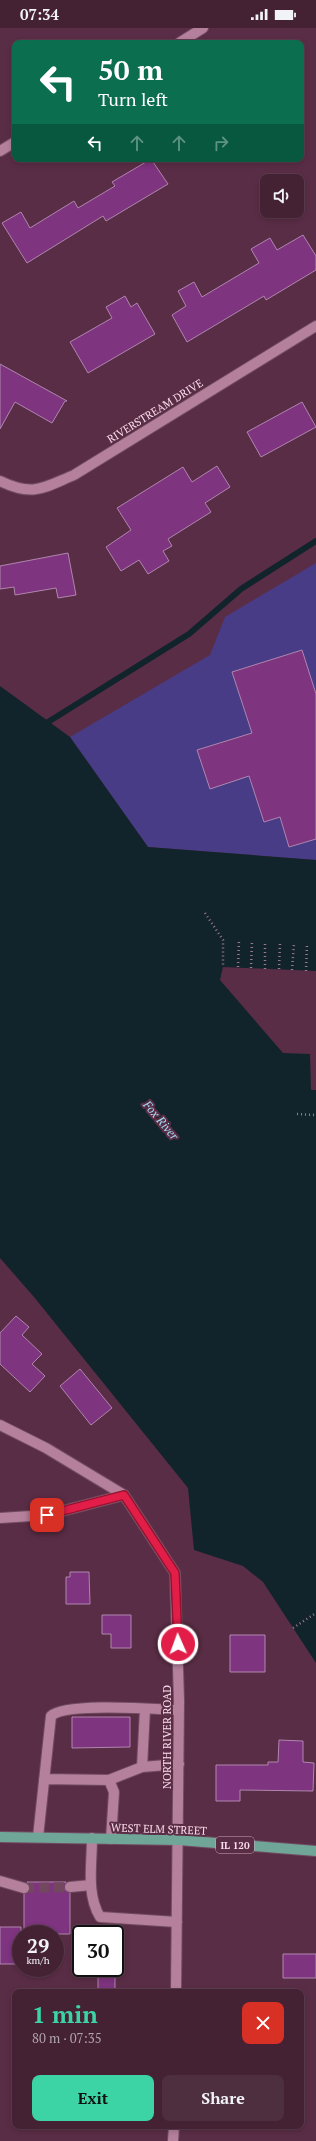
<!DOCTYPE html>
<html lang="en">
<head>
<meta charset="utf-8">
<style>
	:root { --surface:#442234; --page:#4e2f40; --text:#f1f3f6; --muted:#afa4ac; --line:#5c3f4f; --accent:#3cd4a4 }
	body { margin:0; font-family:"PT Serif",serif; background:var(--page); color:var(--text); height:100vh; display:flex; flex-direction:column; font-size:15px; white-space:nowrap }
	* { box-sizing:border-box; margin:0 }
	p { font-size:13px; color:var(--muted) }
	.icon { flex:none; width:22px; height:22px; fill:none; stroke:currentColor; stroke-width:2; stroke-linecap:round; stroke-linejoin:round }
	.map { position:relative; flex:1; overflow:hidden }
	.sheet { position:absolute; left:12px; top:1961px; width:292px; height:140px; display:flex; flex-direction:column; background:var(--surface); border-radius:8px; box-shadow:0 2px 6px #0003,0 0 0 1px var(--line) }
	.sheet>* { flex:none }
	.hud { position:absolute; left:12px; top:12px; width:292px; height:122px; border-radius:8px; box-shadow:0 2px 6px #0003,0 0 0 1px var(--line); background:#0b6e4f; color:#fff; overflow:hidden }
	.buttons { position:absolute; left:260px; top:146px; display:grid; gap:8px }
	.buttons a { display:grid; place-items:center; width:44px; height:44px; border-radius:8px; background:var(--surface); box-shadow:0 2px 6px #0003,0 0 0 1px var(--line); font-size:20px }
	.speed { position:absolute; left:12px; top:1897px; display:flex; gap:8px; font-size:20px; font-weight:700; text-align:center }
	.speed>* { display:grid; place-content:center; width:52px; height:52px; border-radius:50%; background:var(--surface); box-shadow:0 2px 6px #0003,0 0 0 1px var(--line); line-height:1 }
	.speed small { font-size:10px; font-weight:400 }
	.speed .limit { border:2px solid #111; border-radius:6px; background:#fff; color:#111 }
	.pin { position:absolute; display:grid; place-items:center; width:34px; height:34px; color:#fff; margin:-17px; border-radius:8px; box-shadow:0 2px 6px #0006 }
	.me { position:absolute; width:44px; margin:-22px; rotate:358deg; stroke-linejoin:round; filter:drop-shadow(0 0 3px #0008) }
	.turn { display:flex; align-items:center; gap:14px; height:84px; padding:0 20px; font-size:18px }
	.turn .icon { width:52px; height:52px; stroke-width:2.5 }
	.turn b { display:block; font-size:28px; line-height:34px }
	.lanes { display:flex; align-items:center; height:38px; padding:0 20px; background:#0003; justify-content:center; gap:20px; direction:ltr }
	.lanes .off { opacity:.35 }
	.round { display:grid; place-items:center; flex:none; width:42px; height:42px; border-radius:8px; background:var(--page) }
	.summary { display:flex; align-items:center; justify-content:space-between; height:68px; padding:0 20px }
	h1 { font-size:24px; font-weight:600; line-height:30px; color:var(--accent) }
	.primary-button { display:flex; gap:8px; margin-top:auto; padding:8px 20px }
	.primary-button a { flex:1; height:46px; border-radius:8px; background:var(--accent); color:#111; font-size:16px; font-weight:600; line-height:46px; text-align:center }
	.primary-button a+a { background:var(--page); color:var(--text) }
	.status { display:flex; justify-content:space-between; align-items:center; height:28px; padding:0 20px; background:var(--surface); direction:ltr }
	.status svg { height:11px; fill:currentColor }
	.map>svg:first-child { display:block }
</style>
</head>
<body>
<div class="status"><b>07:34</b><svg viewBox="0 0 49 12"><path d="M0 12V9h3v3zM5 12V6h3v6zM10 12V3h3v9zM15 12V0h3v12zM26 1h20v11H26zM47 4h2v5h-2z"/></svg></div>
<div class="map">
<svg width="316" height="2113" viewBox="0 0 316 2113">
	<rect width="100%" height="100%" fill="#5a2d46"/>
	<path fill="#483c87" d="M316,535V832L148,819L70,709L210,627L225,589Z"/>
	<path fill="#11242b" d="M0,658L70,709L148,819L316,832V943L223,939L220,952L283,1025L310,1026L311,1062H316V1635L263,1554L243,1538L194,1522L188,1460L34,1269L0,1230Z"/>
	<g fill="none" stroke-linecap="round" stroke-linejoin="round">
		<path stroke="#11242b" stroke-width="6" d="M48,694L189,606L241,561L316,513"/>
	</g>
	<path fill="#7e347f" stroke="#af86ae" d="M151,131L168,156L106,193L103,188L27,235L2,195L21,184L30,200L74,173L78,180L115,158L112,154Z
		M303,207L316,228V242L266,272L264,268L187,314L172,287L186,278L178,263L194,254L202,269L259,235L251,221L270,210L277,222Z
		M125,268L131,279L137,275L155,306L88,345L70,314L112,290L106,279Z
		M0,336L67,373H65L52,395L15,374L0,401Z
		M302,374L316,399L261,429L247,404Z
		M217,438L230,459L205,475L211,484L168,511L172,518L163,523L169,533L148,546L139,532L121,543L106,519L131,502L117,480L183,439L192,454Z
		M68,525L76,567L58,570L56,560L15,567L14,559L0,561V538Z
		M302,622L316,666V811L289,819L280,789L264,794L249,748L210,761L197,722L252,705L232,644Z
		M16,1288L29,1299L22,1307L42,1326L32,1336L45,1348L30,1364L0,1336V1305Z
		M80,1341L112,1380L91,1397L60,1358Z
		M70,1544H89L90,1576H66V1549H70Z
		M102,1587H131V1620H111V1606H102Z
		M230,1607H265V1644H230Z
		M72,1689H130V1719L72,1720Z
		M279,1712L303,1713V1734L314,1735L313,1763L240,1762V1773H216V1737H268V1734H278Z
		M27,1854H66L65,1862L70,1865V1906H24V1866L30,1861Z
		M0,1899H21V1936H0Z
		M283,1926H316V1950H283Z
		M98,1946H115V1964H98Z"/>
	<g fill="none" stroke-linecap="round" stroke-linejoin="round">
		<path stroke="#72475f" stroke-width="10" stroke-dasharray="10 5" stroke-linecap="butt" d="M24,1860L70,1859"/>
		<g stroke="#724c62" stroke-width="12">
			<path id="minor" d="M179,15L203,0
				M0,123L15,114
				M0,453C33,469 43,460 74,447L316,298
				M0,1397L46,1420L124,1467L175,1545L179,1673L176,1964
				M0,1490L47,1487L124,1467
				M142,1739L145,1681
				M44,1751L109,1752L142,1739L179,1736
				M109,1752L114,1764L111,1811
				M38,1809L51,1688C65,1674 155,1681 179,1682
				M92,1810C92,1836 86,1866 100,1889L177,1894
				M0,1853L24,1860
				M70,1859L91,1857
				M173,2113L174,2098"/>
		</g>
		<g stroke="#724c62" stroke-width="12">
			<path id="major" d="M0,1809L179,1812L316,1823"/>
		</g>
		<path stroke="#9e778c" stroke-width="2.5" stroke-dasharray="1 3" stroke-linecap="butt" d="M205,885L223,912V939
			M238,939L239,913
			M251,940L252,913
			M265,941V915
			M279,941L280,915
			M292,942L294,915
			M306,943L307,916
			M297,1086L316,1087
			M293,1600L316,1585"/>
		<use href="#minor" stroke="#b5809c" stroke-width="10"/>
		<use href="#major" stroke="#6fa698" stroke-width="10"/>
	</g>
	<g fill="none" stroke-linecap="round" stroke-linejoin="round">
		<g stroke="#92132f" stroke-width="10">
			<path id="route" d="M47,1487L124,1467L175,1545L178,1616"/>
		</g>
		<use href="#route" stroke="#e11d48" stroke-width="7"/>
	</g>
	<g text-anchor="middle" dominant-baseline="central" stroke-width="4" stroke-linejoin="round" paint-order="stroke">
		<rect fill="#5a2d46" stroke="#cba8ba" stroke-width="1" x="216" y="1809" width="38" height="16" rx="3"/>
		<g font-size="10" font-weight="bold" fill="#fbddec">
			<text x="235" y="1817">IL 120</text>
		</g>
		<g font-size="11" fill="#fbddec" stroke="#5a2d46">
			<text transform="translate(155 383) rotate(-32)">RIVERSTREAM DRIVE</text>
			<text transform="translate(167 1709) rotate(-90)">NORTH RIVER ROAD</text>
			<text transform="translate(159 1801) rotate(2)">WEST ELM STREET</text>
		</g>
		<g font-size="12" font-style="italic" fill="#a2ddf6" stroke="#5a2d46">
			<text transform="translate(161 1092) rotate(50)">Fox River</text>
		</g>
	</g>
</svg>
<div class="buttons">
<a><svg class="icon" aria-label="sound" viewBox="0 0 24 24"><path d="M4 9h4l5-4v14l-5-4H4zM17 9q2 3 0 6"/></svg></a>
</div>
<div class="speed"><div>29<small>km/h</small></div><div class="limit">30</div></div>
<div class="pin" style="left:47px;top:1487px;background:#d93025"><svg class="icon" aria-label="arrive" viewBox="0 0 24 24"><path d="M6 21V4h12l-3 4 3 4H6"/></svg></div>
<svg class="me" style="left:178px;top:1616px" viewBox="-20 -20 40 40"><circle r="17" fill="#e11d48" stroke="#fff" stroke-width="3"/><path d="M0-11L8 9 0 5-8 9z" fill="#fff"/></svg>
<div class="hud">
<div class="turn"><svg class="icon" aria-label="left" viewBox="0 0 24 24"><path d="M17 20v-9H6M10 6l-5 5 5 5"/></svg><div><b>50 m</b>Turn left</div></div>
<div class="lanes"><svg class="icon" aria-label="left" viewBox="0 0 24 24"><path d="M17 20v-9H6M10 6l-5 5 5 5"/></svg><svg class="icon off" aria-label="ahead" viewBox="0 0 24 24"><path d="M12 20V5M6 11l6-6 6 6"/></svg><svg class="icon off" aria-label="ahead" viewBox="0 0 24 24"><path d="M12 20V5M6 11l6-6 6 6"/></svg><svg class="icon off" aria-label="right" viewBox="0 0 24 24"><path d="M7 20v-9h11M14 6l5 5-5 5"/></svg></div>
</div>
<section class="sheet">
<div class="summary"><div><h1>1 min</h1><p>80 m · 07:35</p></div><a class="round" style="background:#d93025;color:#fff"><svg class="icon" aria-label="close" viewBox="0 0 24 24"><path d="M6 6l12 12M18 6L6 18"/></svg></a></div>
<div class="primary-button"><a>Exit</a><a>Share</a></div>
</section>
</div>
</body>
</html>
